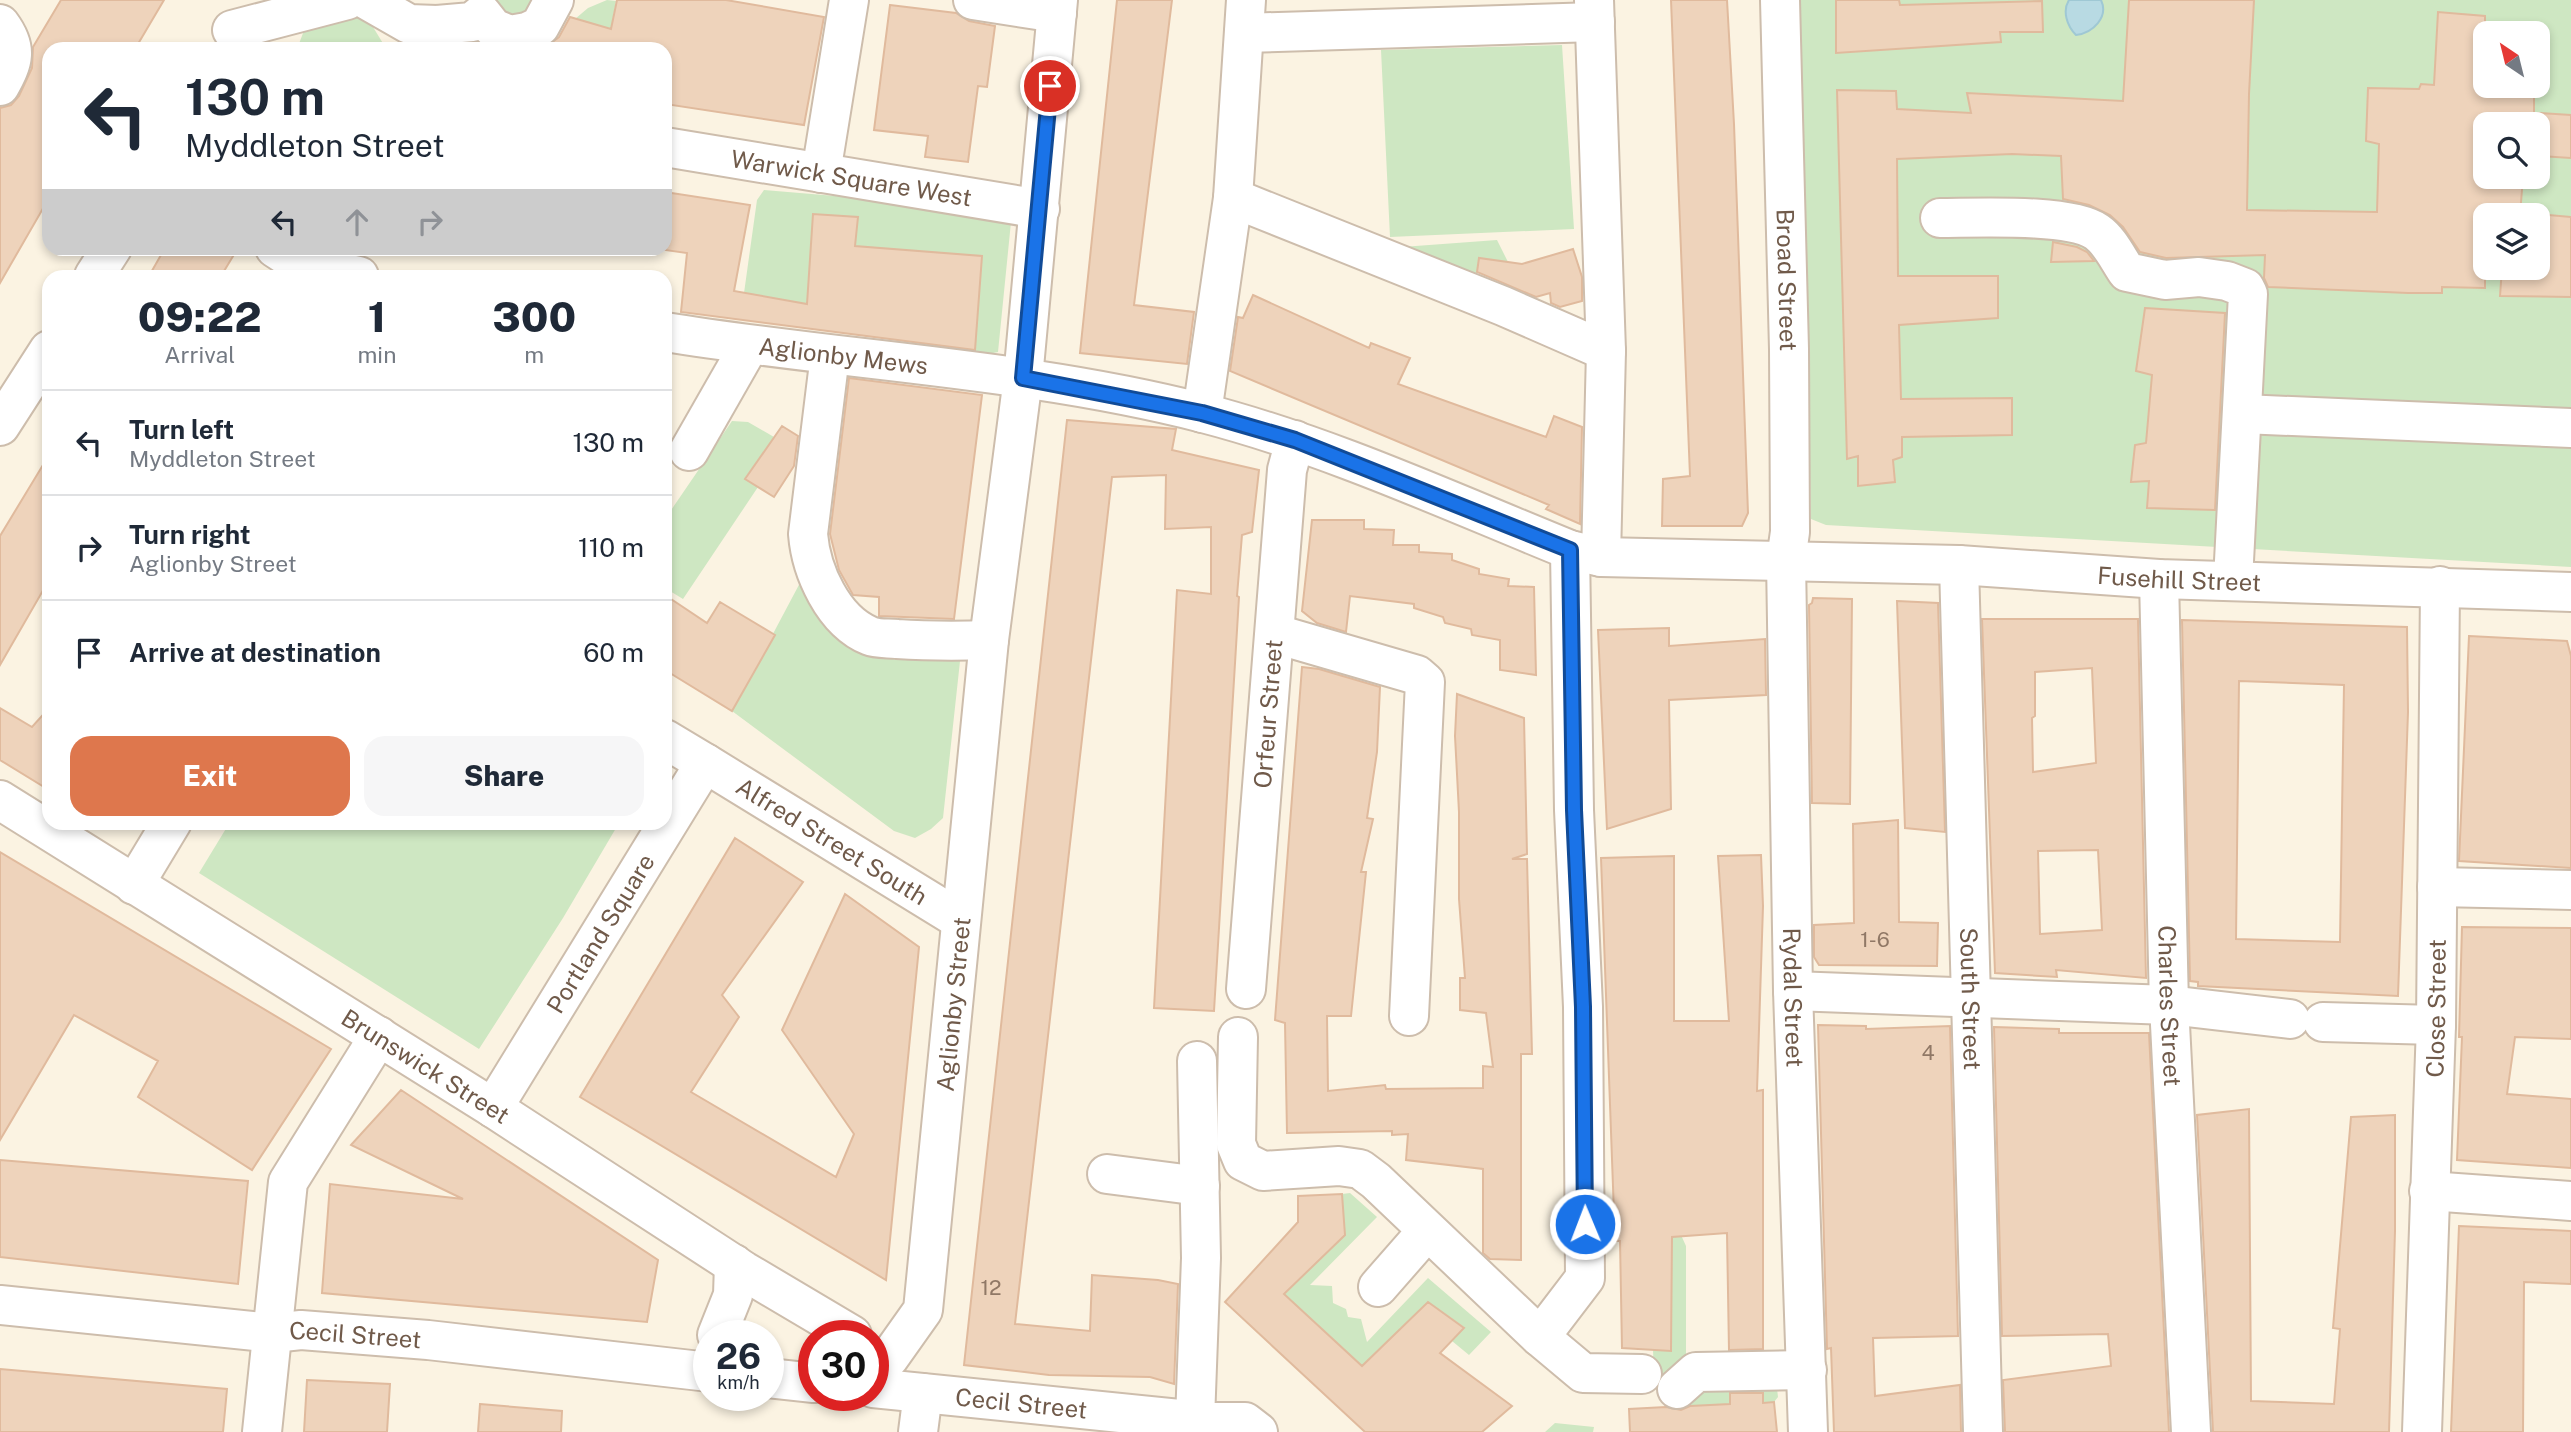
<!DOCTYPE html>
<html lang="en">
<head>
<meta charset="utf-8">
<style>
	:root { --surface:#fff; --page:#f6f6f7; --text:#1f2937; --muted:#747a83; --line:#e0e1e3; --accent:#de774d }
	body { margin:0; font-family:"Public Sans",sans-serif; background:var(--page); color:var(--text); height:100vh; display:flex; flex-direction:column; font-size:26px; white-space:nowrap }
	* { box-sizing:border-box; margin:0 }
	p { font-size:23px; color:var(--muted) }
	.icon { flex:none; width:38px; height:38px; fill:none; stroke:currentColor; stroke-width:2; stroke-linecap:round; stroke-linejoin:round }
	.map { position:relative; flex:1; overflow:hidden }
	.sheet { position:absolute; left:42px; top:270px; width:630px; height:560px; display:flex; flex-direction:column; background:var(--surface); border-radius:21px; box-shadow:0 4px 10px #0003 }
	.sheet>* { flex:none }
	.guide { position:absolute; left:42px; top:42px; width:630px; height:214px; border-radius:21px; box-shadow:0 4px 10px #0003; background:#fff; color:var(--text); overflow:hidden }
	.needle { width:46px; rotate:325deg }
	.controls { position:absolute; left:2473px; top:21px; display:grid; gap:14px }
	.controls a { display:grid; place-items:center; width:77px; height:77px; border-radius:14px; background:var(--surface); box-shadow:0 4px 10px #0003; font-size:35px }
	.speed { position:absolute; left:693px; top:1320px; display:flex; gap:14px; font-size:35px; font-weight:700; text-align:center }
	.speed>* { display:grid; place-content:center; width:91px; height:91px; border-radius:50%; background:var(--surface); box-shadow:0 4px 10px #0003; line-height:1 }
	.speed small { font-size:18px; font-weight:400 }
	.speed .limit { border:10px solid #d22; background:#fff; color:#111 }
	.pin { position:absolute; display:grid; place-items:center; width:60px; height:60px; color:#fff; margin:-30px; border:4px solid #fff; border-radius:50%; box-shadow:0 2px 7px #0007 }
	.me { position:absolute; width:77px; margin:-38px; rotate:359deg; stroke-linejoin:round; filter:drop-shadow(0 0 5px #0008) }
	.turn { display:flex; align-items:center; gap:24px; height:147px; padding:0 28px; font-size:32px }
	.turn .icon { width:91px; height:91px; stroke-width:2.5 }
	.turn b { display:block; font-size:49px; line-height:60px }
	.lanes { display:flex; align-items:center; height:66px; padding:0 28px; background:#0003; justify-content:center; gap:35px; direction:ltr }
	.lanes .off { opacity:.35 }
	.eta { display:flex; justify-content:space-evenly; align-items:center; height:119px; text-align:center }
	.eta b { font-size:42px; font-weight:800; line-height:49px }
	.primary-button { display:flex; gap:14px; margin-top:auto; padding:14px 28px }
	.primary-button a { flex:1; height:80px; border-radius:21px; background:var(--accent); color:#fff; font-size:28px; font-weight:800; line-height:80px; text-align:center }
	.primary-button a+a { background:var(--page); color:var(--text) }
	ul { padding:0; list-style:none }
	li { display:flex; align-items:center; gap:21px; height:105px; padding:0 28px; border-top:2px solid var(--line) }
	li div { flex:1 }
	li b { display:block; font-size:26px }
	li em { font-style:normal }
	.map>svg:first-child { display:block }
</style>
</head>
<body>
<div class="map">
<svg width="2571" height="1432" viewBox="0 0 2571 1432">
	<rect width="100%" height="100%" fill="#fbf3e2"/>
	<path fill="#cee7c2" fill-rule="evenodd" d="M495,0H539L519,17L506,16Z
		M607,0L616,1L607,49H593L596,25L575,19L588,8Z
		M1800,0H2571V567L1826,525L1811,519ZM2485,33H2538V86H2485ZM2485,124H2538V177H2485ZM2485,215H2538V268H2485Z
		M365,14L384,45L406,49H297L308,20Z
		M438,35L537,46L547,49H417Z
		M1562,45L1574,229L1390,237L1381,50Z
		M764,190L1002,210L1011,222L998,352L973,357L959,352L957,339L976,340L982,256L855,246L857,217L813,214L807,304L744,293L757,200Z
		M1497,240L1508,262L1479,258L1476,280L1402,247Z
		M732,421L748,422L774,437L745,478L758,487L683,599L665,588V519Z
		M801,581L825,609L961,652L943,818L931,829L915,838L894,831L732,711Z
		M230,822H619V823L563,918L479,1049L199,873Z
		M1350,1193L1377,1217L1310,1285L1332,1286L1333,1303L1346,1309L1348,1317L1361,1319L1367,1342L1428,1278L1491,1332L1469,1355L1452,1341L1464,1327L1428,1302L1362,1367L1284,1295L1345,1235L1342,1194Z
		M1681,1235L1686,1246V1362L1673,1377L1654,1376L1653,1350L1671,1351L1672,1247L1667,1238Z
		M1775,1372L1778,1397L1774,1402L1678,1407L1684,1385Z
		M1555,1423L1594,1427L1593,1432H1545Z"/>
	<path fill="#b8dae3" stroke="#9fc8d4" stroke-width="2" d="M2069,0H2101C2109,17 2093,33 2076,35C2067,26 2062,11 2069,0Z"/>
	<path fill="#eed3bb" stroke="#e0ba9d" stroke-width="2" fill-rule="evenodd" d="M61,0H164L135,49H49V198L0,283V108L11,105L19,96L32,68L33,47Z
		M617,0H726L824,17L804,125L665,104V49H543L559,37L570,17L611,29Z
		M1117,0H1172L1134,305L1194,312L1187,364L1080,353Z
		M1671,0H1727L1734,124L1748,513L1742,526H1662L1663,479L1690,476Z
		M1836,0H1899L1900,5L2042,1L2043,32H2000L2001,42L1836,53Z
		M2129,0H2254L2249,94L2247,210L2377,212L2379,144L2366,141L2368,88L2419,89L2421,84L2434,85L2438,12L2485,16V86H2534V124H2485V177H2523L2520,215H2485V288L2442,287V293H2408L2268,287L2264,278L2265,255L2166,258L2140,252L2123,227L2110,215L2089,205L2063,199L2061,156L2012,154L1897,159L1898,276H1998V318L1899,325L1901,399L2012,398V435L1902,437V457L1893,460L1895,482L1858,486V456L1847,459L1837,90L1896,91L1897,109L1971,113L1967,93L2123,101Z
		M890,5L956,13L969,21L995,26L987,87L978,86L968,162L925,157L928,136L874,130Z
		M2538,113L2571,115V158L2538,156Z
		M665,192L750,205L734,291L807,304L813,214L858,217L855,246L982,256L975,350L681,312L687,253L665,250Z
		M2538,214L2571,217V297L2500,296L2502,268H2538Z
		M2053,242L2077,247L2087,252L2094,261L2051,262Z
		M165,248H238L221,276H149Z
		M1573,249L1582,277V301L1560,307L1551,303L1550,293L1536,297L1477,272L1479,258L1522,264Z
		M1253,295L1369,348L1371,343L1410,358L1398,384L1546,437L1554,416L1582,427L1580,524L1546,509L1549,505L1230,371L1238,317L1243,318Z
		M2145,308L2225,313L2215,510L2147,508L2149,481L2131,482L2135,445L2146,443L2152,375L2136,371Z
		M849,378L982,395L954,619L879,616V597L853,595L839,570L830,534Z
		M1067,420L1176,429L1172,450L1259,470L1252,532L1242,535L1237,596L1239,597L1214,1011L1154,1008L1177,590L1211,594V527L1165,529L1166,475L1112,477L1015,1324L1090,1331L1092,1275L1158,1280L1178,1284L1174,1384L1150,1377L1049,1375L964,1365Z
		M782,426L798,436L794,466L774,497L745,479Z
		M49,455V580L0,665V536Z
		M1312,520H1364V529L1394,530L1393,545H1419V552L1452,554V560L1479,569V574L1509,579L1508,586L1534,587L1536,675L1500,670V640L1472,635L1471,629L1445,623L1443,617L1414,608V604L1350,596L1346,632L1317,623L1302,611Z
		M665,595L707,623L720,602L775,635L732,711L665,670Z
		M1813,598L1852,599L1850,804L1812,803L1809,605L1812,603Z
		M1897,601L1938,603L1945,832L1905,828Z
		M1982,619H2138L2146,978L2056,970L2057,977L1995,973ZM2092,668L2096,763L2033,772L2032,718L2035,716V672ZM2098,850L2102,930L2040,934L2038,851Z
		M2182,620L2407,627L2408,712L2398,996L2198,986V982L2190,981ZM2239,681L2344,685L2340,942L2236,939Z
		M1669,628V646L1765,639L1766,695L1669,700L1671,809L1607,829L1598,630Z
		M2469,636L2567,641L2571,656V868L2459,861Z
		M1302,667L1319,669L1380,687L1377,752L1367,818L1373,819L1361,872H1366L1351,1016H1327L1328,1091L1385,1085L1386,1089L1483,1088V1066L1493,1067L1486,1013L1460,1010V978H1465L1459,899V812L1455,736L1457,694L1524,718L1527,854L1512,859H1527L1532,1054H1521V1260L1490,1259L1483,1253V1169L1406,1160L1408,1134L1392,1135V1131L1287,1133L1285,1023L1275,1020Z
		M0,708L32,727L49,708V790L0,760Z
		M1898,820L1899,922L1938,923L1937,966L1819,965L1814,957V925L1854,923L1853,824Z
		M735,838L803,882L722,995L739,1017L691,1092L836,1177L854,1134L782,1030L845,894L919,947L886,1280L580,1097Z
		M0,852L331,1049L252,1170L138,1097L158,1061L74,1015L0,1140Z
		M1761,855L1763,906L1757,1091L1763,1090V1349L1729,1350L1727,1233L1672,1237L1671,1351L1622,1348L1620,1241H1615L1601,858L1674,856V1021H1729L1718,856Z
		M2462,927L2571,928V1039L2515,1037L2507,1094L2571,1099V1168L2457,1160L2462,1037H2459Z
		M1818,1025L1866,1026V1029L1950,1026L1958,1336L1873,1338L1875,1396L1960,1385L1961,1432H1834L1831,1348L1827,1349Z
		M1994,1027L2059,1029V1033H2149L2169,1432H2005L2003,1380L2111,1366L2108,1334L2002,1336Z
		M401,1090L658,1260L647,1322L322,1293L330,1184L463,1199L351,1145Z
		M2249,1109L2251,1401L2334,1404L2340,1329L2333,1328L2351,1117L2395,1115V1231L2389,1432H2213L2197,1115Z
		M0,1160L248,1181L238,1284L0,1257Z
		M1342,1194L1345,1235L1284,1294L1362,1366L1428,1302L1464,1328L1440,1353L1512,1406L1482,1432H1365L1225,1302L1298,1222V1196Z
		M2459,1226L2571,1231V1284L2524,1282L2523,1432H2451Z
		M0,1369L227,1389L223,1432H0Z
		M307,1380L390,1384L387,1432H304Z
		M1730,1393H1763V1403L1774,1402L1777,1432H1630L1629,1409L1666,1407L1681,1410L1690,1406L1730,1404Z
		M480,1404L562,1411L561,1432H478Z"/>
	<g fill="none" stroke-linecap="round" stroke-linejoin="round">
		<g stroke="#cdbdac" stroke-width="42">
			<g id="minor">
				<path d="M367,0L409,24L437,25L472,22L482,14L493,28L510,35L527,32L540,26L554,0"/>
				<path d="M973,0L1057,13"/>
				<path d="M1594,0L1606,351L1601,557"/>
				<path id="s1" d="M1780,0L1789,349L1790,532L1786,560L1793,991L1808,1432"/>
				<path d="M0,24C18,48 14,61 0,86"/>
				<path d="M232,30L347,0"/>
				<path d="M1244,33L1595,22"/>
				<path id="s2" d="M665,147L1040,209"/>
				<path d="M821,173L849,0"/>
				<path d="M1233,198L1503,306L1606,351"/>
				<path d="M1940,218C1975,218 2070,213 2097,232C2110,241 2118,259 2127,272L2165,280L2199,277L2227,281L2245,288L2248,294L2233,580"/>
				<path d="M275,248L298,263L359,276"/>
				<path d="M94,276L112,248"/>
				<path id="s3" d="M665,332C844,361 1027,368 1203,413C1330,446 1449,501 1570,550L1601,557L1959,565L2159,579L2571,592"/>
				<path d="M830,355L808,534C811,571 833,621 870,636C877,639 888,638 897,639C928,641 958,641 989,640"/>
				<path d="M1202,413L1233,198L1246,0"/>
				<path d="M2243,414L2571,428"/>
				<path d="M0,426L49,350"/>
				<path d="M689,451L749,346"/>
				<path id="s4" d="M1959,565L1983,1432"/>
				<path id="s5" d="M2159,579L2169,1005L2191,1432"/>
				<path d="M1276,634L1417,675L1425,682L1409,1016"/>
				<path id="s6" d="M705,763L959,919"/>
				<path id="s7" d="M0,800L493,1108L744,1271L852,1335"/>
				<path d="M134,885L172,822"/>
				<path d="M2437,887L2571,890"/>
				<path id="s8" d="M1246,989L1287,470L1295,440"/>
				<path d="M1793,991L2169,1005L2290,1019"/>
				<path d="M2323,1022L2436,1025"/>
				<path d="M1238,1037L1236,1144L1243,1161L1263,1171L1339,1166L1360,1169L1376,1181L1540,1337L1583,1373L1642,1374"/>
				<path id="s9" d="M493,1108L705,763L665,739"/>
				<path d="M1107,1174L1200,1186"/>
				<path d="M2429,1191L2571,1201"/>
				<path d="M1378,1287L1427,1231"/>
				<path id="s10" d="M0,1305L273,1333L301,1330L428,1340L709,1372"/>
				<path d="M717,1335L733,1295L734,1264"/>
				<path d="M1540,1337L1585,1278L1583,1007L1574,810L1570,550"/>
				<path id="s11" d="M889,1358L923,1310L989,640L1023,378L1058,0"/>
				<path d="M768,1378L814,1383"/>
				<path id="s12" d="M873,1388L1209,1422H1245L1258,1432"/>
				<path d="M1677,1389L1696,1372L1807,1370"/>
				<path d="M1195,1420L1201,1258L1197,1061"/>
				<path d="M262,1432L288,1182L379,1036"/>
				<path d="M918,1432L923,1393"/>
				<path id="s13" d="M2422,1432L2436,1025L2440,586"/>
			</g>
		</g>
		<use href="#minor" stroke="#fff" stroke-width="38"/>
	</g>
	<g fill="none" stroke-linecap="round" stroke-linejoin="round">
		<g stroke="#114b97" stroke-width="18">
			<path id="route" d="M1050,86L1023,378L1202,413L1295,440L1570,550L1574,810L1583,1007L1585,1224"/>
		</g>
		<use href="#route" stroke="#1a73e8" stroke-width="12"/>
	</g>
	<g text-anchor="middle" dominant-baseline="central" stroke-width="5" stroke-linejoin="round" paint-order="stroke">
		<g font-size="21" fill="#907866">
			<text x="1875" y="939">1-6</text>
			<text x="1928" y="1052">4</text>
			<text x="991" y="1287">12</text>
		</g>
		<g font-size="24" fill="#705a4a" stroke="#fef7e8">
			<text stroke="none"><textPath href="#s2" startOffset="189">Warwick Square West</textPath></text>
			<text stroke="none"><textPath href="#s1" startOffset="280">Broad Street</textPath></text>
			<text stroke="none"><textPath href="#s3" startOffset="180">Aglionby Mews</textPath></text>
			<text stroke="none"><textPath href="#s3" startOffset="1547">Fusehill Street</textPath></text>
			<text stroke="none"><textPath href="#s8" startOffset="276">Orfeur Street</textPath></text>
			<text stroke="none"><textPath href="#s6" startOffset="149">Alfred Street South</textPath></text>
			<text stroke="none"><textPath href="#s9" startOffset="205">Portland Square</textPath></text>
			<text stroke="none"><textPath href="#s1" startOffset="998">Rydal Street</textPath></text>
			<text stroke="none"><textPath href="#s4" startOffset="434">South Street</textPath></text>
			<text stroke="none"><textPath href="#s11" startOffset="366">Aglionby Street</textPath></text>
			<text stroke="none"><textPath href="#s5" startOffset="427">Charles Street</textPath></text>
			<text stroke="none"><textPath href="#s13" startOffset="424">Close Street</textPath></text>
			<text stroke="none"><textPath href="#s7" startOffset="502">Brunswick Street</textPath></text>
			<text stroke="none"><textPath href="#s10" startOffset="357">Cecil Street</textPath></text>
			<text stroke="none"><textPath href="#s12" startOffset="149">Cecil Street</textPath></text>
		</g>
	</g>
</svg>
<div class="controls">
<a><svg class="needle" viewBox="-14 -14 28 28"><path d="M0-13l5 13h-10z" fill="#e53935"/><path d="M0 13l5-13h-10z" fill="#747a83"/></svg></a>
<a><svg class="icon" aria-label="search" viewBox="0 0 24 24"><circle cx="10" cy="10" r="6"/><path d="M15 15l6 6"/></svg></a>
<a><svg class="icon" aria-label="layers" viewBox="0 0 24 24"><path d="M12 4l9 5-9 5-9-5zM3 14l9 5 9-5"/></svg></a>
</div>
<div class="speed"><div>26<small>km/h</small></div><div class="limit">30</div></div>
<div class="pin" style="left:1050px;top:86px;background:#d93025"><svg class="icon" aria-label="arrive" viewBox="0 0 24 24"><path d="M6 21V4h12l-3 4 3 4H6"/></svg></div>
<svg class="me" style="left:1585px;top:1224px" viewBox="-20 -20 40 40"><circle r="17" fill="#1a73e8" stroke="#fff" stroke-width="3"/><path d="M0-11L8 9 0 5-8 9z" fill="#fff"/></svg>
<div class="guide">
<div class="turn"><svg class="icon" aria-label="left" viewBox="0 0 24 24"><path d="M17 20v-9H6M10 6l-5 5 5 5"/></svg><div><b>130 m</b>Myddleton Street</div></div>
<div class="lanes"><svg class="icon" aria-label="left" viewBox="0 0 24 24"><path d="M17 20v-9H6M10 6l-5 5 5 5"/></svg><svg class="icon off" aria-label="ahead" viewBox="0 0 24 24"><path d="M12 20V5M6 11l6-6 6 6"/></svg><svg class="icon off" aria-label="right" viewBox="0 0 24 24"><path d="M7 20v-9h11M14 6l5 5-5 5"/></svg></div>
</div>
<section class="sheet">
<div class="eta">
<div><b>09:22</b><p>Arrival</p></div>
<div><b>1</b><p>min</p></div>
<div><b>300</b><p>m</p></div>
</div>
<ul>
<li><svg class="icon" aria-label="left" viewBox="0 0 24 24"><path d="M17 20v-9H6M10 6l-5 5 5 5"/></svg><div><b>Turn left</b><p>Myddleton Street</p></div><em>130 m</em></li>
<li><svg class="icon" aria-label="right" viewBox="0 0 24 24"><path d="M7 20v-9h11M14 6l5 5-5 5"/></svg><div><b>Turn right</b><p>Aglionby Street</p></div><em>110 m</em></li>
<li><svg class="icon" aria-label="arrive" viewBox="0 0 24 24"><path d="M6 21V4h12l-3 4 3 4H6"/></svg><div><b>Arrive at destination</b></div><em>60 m</em></li>
</ul>
<div class="primary-button"><a>Exit</a><a>Share</a></div>
</section>
</div>
</body>
</html>
